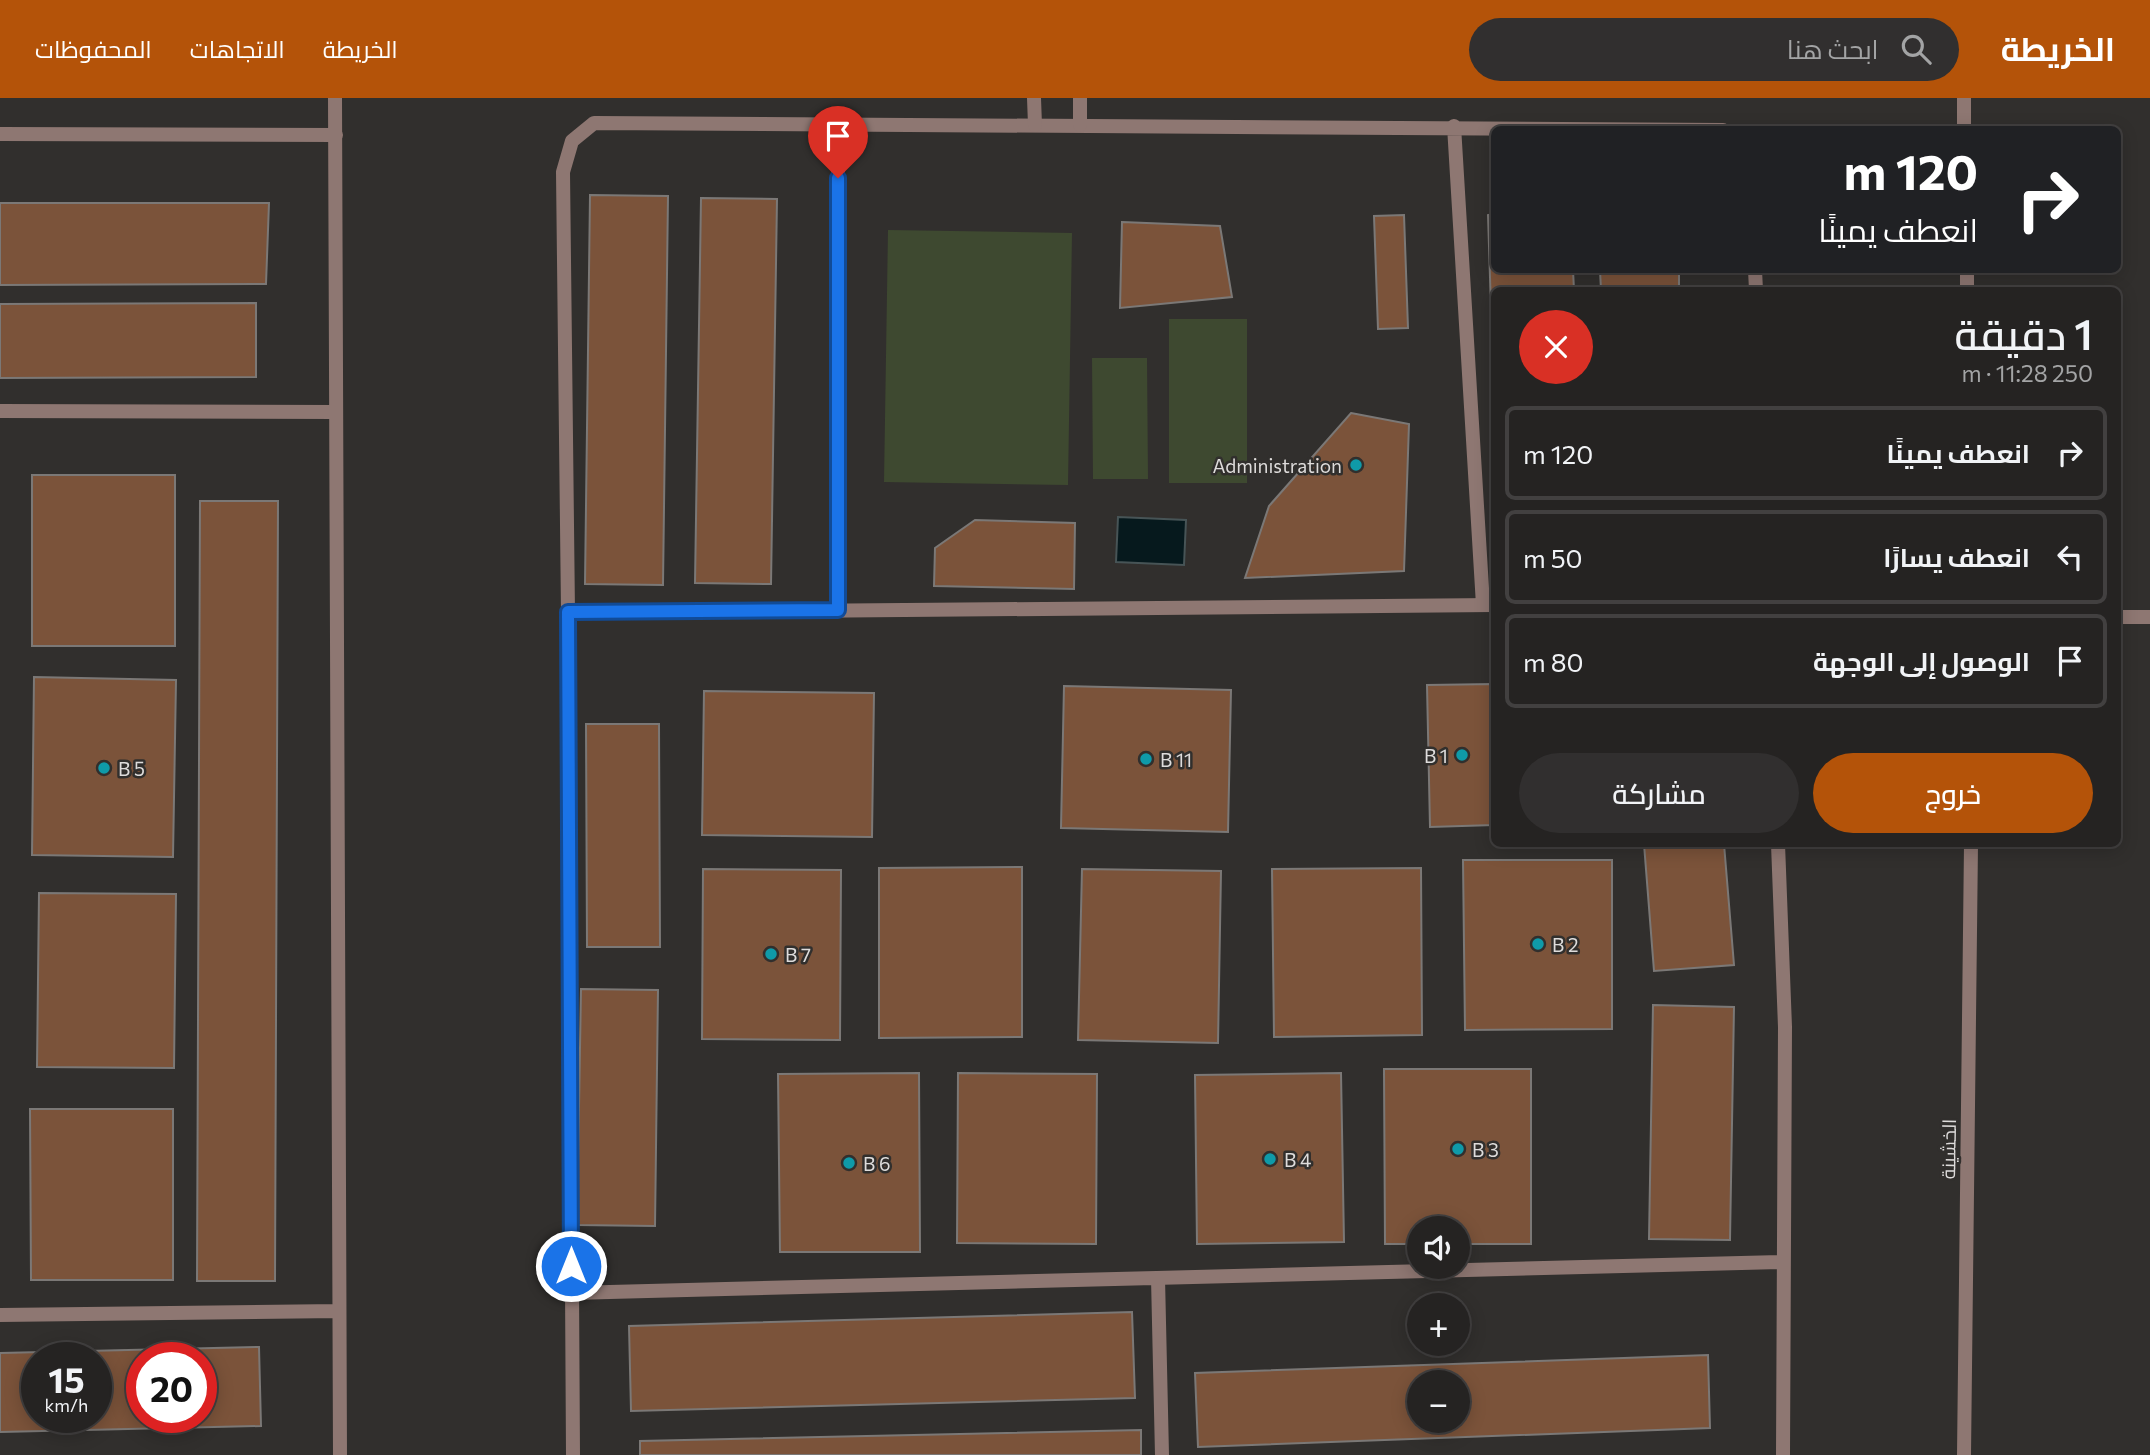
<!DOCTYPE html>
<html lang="ar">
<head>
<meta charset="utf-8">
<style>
	:root { --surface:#252322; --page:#312f2f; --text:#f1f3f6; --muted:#a3a4a5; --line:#424040; --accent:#b45309 }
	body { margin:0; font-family:Commissioner,Cairo,sans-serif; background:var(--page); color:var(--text); direction:rtl; height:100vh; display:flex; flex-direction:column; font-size:26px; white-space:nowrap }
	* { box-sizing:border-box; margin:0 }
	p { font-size:23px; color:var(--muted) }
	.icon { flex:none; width:38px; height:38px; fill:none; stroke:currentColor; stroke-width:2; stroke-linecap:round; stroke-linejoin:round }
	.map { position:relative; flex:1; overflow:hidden; direction:ltr }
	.panel { position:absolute; left:1491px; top:189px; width:630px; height:560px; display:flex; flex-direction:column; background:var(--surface); border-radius:10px; box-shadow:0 4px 18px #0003,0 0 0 2px var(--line); direction:rtl }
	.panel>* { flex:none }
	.hud { position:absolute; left:1491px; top:28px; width:630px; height:147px; border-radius:10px; box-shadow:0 4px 18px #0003,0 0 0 2px var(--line); direction:rtl; background:#202124; color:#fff; overflow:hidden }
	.tools { position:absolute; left:1407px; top:1118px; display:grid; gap:14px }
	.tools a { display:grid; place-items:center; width:63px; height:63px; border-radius:50%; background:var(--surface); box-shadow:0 4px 18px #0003,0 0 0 2px var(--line); font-size:35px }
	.speed { position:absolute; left:21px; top:1244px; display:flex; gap:14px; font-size:35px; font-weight:700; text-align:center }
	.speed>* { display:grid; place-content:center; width:91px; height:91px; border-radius:50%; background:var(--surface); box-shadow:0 4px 18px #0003,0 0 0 2px var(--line); line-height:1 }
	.speed small { font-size:18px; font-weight:400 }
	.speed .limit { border:10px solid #d22; background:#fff; color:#111 }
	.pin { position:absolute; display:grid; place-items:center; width:60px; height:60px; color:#fff; margin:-72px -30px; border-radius:50% 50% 50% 0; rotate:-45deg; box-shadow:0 0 7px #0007 }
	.pin .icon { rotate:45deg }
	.me { position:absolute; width:77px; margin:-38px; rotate:0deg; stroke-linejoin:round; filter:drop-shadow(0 0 5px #0008) }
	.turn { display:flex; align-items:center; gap:24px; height:147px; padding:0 28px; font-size:32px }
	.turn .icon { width:91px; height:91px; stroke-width:2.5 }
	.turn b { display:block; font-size:49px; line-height:60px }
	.round { display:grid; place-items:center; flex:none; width:74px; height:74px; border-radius:37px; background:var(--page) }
	.head { display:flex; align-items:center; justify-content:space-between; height:119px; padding:0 28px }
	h1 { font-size:42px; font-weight:600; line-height:52px }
	.action { display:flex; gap:14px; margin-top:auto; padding:14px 28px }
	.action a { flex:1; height:80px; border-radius:42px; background:var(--accent); color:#fff; font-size:28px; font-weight:600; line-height:80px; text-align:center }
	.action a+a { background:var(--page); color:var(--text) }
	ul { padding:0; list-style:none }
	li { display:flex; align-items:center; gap:21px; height:94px; margin:0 14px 10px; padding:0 14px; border:4px solid var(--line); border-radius:10px }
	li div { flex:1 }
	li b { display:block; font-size:26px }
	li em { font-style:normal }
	header { display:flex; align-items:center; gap:42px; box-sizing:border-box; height:98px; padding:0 35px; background:var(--accent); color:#fff }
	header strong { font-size:33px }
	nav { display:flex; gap:38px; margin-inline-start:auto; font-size:24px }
	.search { width:490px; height:63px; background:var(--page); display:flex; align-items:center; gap:18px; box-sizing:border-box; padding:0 24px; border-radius:38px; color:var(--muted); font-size:26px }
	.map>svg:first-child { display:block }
</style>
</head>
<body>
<header>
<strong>الخريطة</strong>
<div class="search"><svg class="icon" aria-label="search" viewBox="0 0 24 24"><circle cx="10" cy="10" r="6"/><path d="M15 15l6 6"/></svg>ابحث هنا</div>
<nav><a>الخريطة</a><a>الاتجاهات</a><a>المحفوظات</a></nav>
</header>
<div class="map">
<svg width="2150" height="1357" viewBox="0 0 2150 1357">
	<rect width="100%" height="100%" fill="#312f2d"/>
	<path fill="#3e4930" d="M888,132L1072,135L1068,387L884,384Z
		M1169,221H1247V385H1169Z
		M1092,260H1147L1148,381H1093Z"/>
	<path fill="#06191d" stroke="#475456" stroke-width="2" d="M1118,419L1186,422L1184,467L1116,464Z"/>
	<path fill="#7b533a" stroke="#7b7876" stroke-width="2" fill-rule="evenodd" d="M590,97L668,98L663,487L585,486Z
		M701,100L777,101L771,486L695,485Z
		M0,105H269L266,186L0,187Z
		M1494,116V172H1573L1574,192H1494V304L1488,117Z
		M1404,117L1408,230L1378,231L1374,118Z
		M1122,124L1220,128L1232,199L1120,210Z
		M1600,172H1679V192H1601Z
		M256,205V279L0,280V206Z
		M1351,315L1409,326L1404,473L1245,480L1269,408Z
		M32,377H175V548H32Z
		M200,403H278L275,1183H197Z
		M975,422L1075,425L1074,491L934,488L935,450Z
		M34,579L176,582L173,759L32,757Z
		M1494,586V727L1430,729L1427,587Z
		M1064,588L1231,592L1228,734L1061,730Z
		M704,593L874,595L872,739L702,737Z
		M586,626H659L660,849H587Z
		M1644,746H1724L1734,867L1654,873Z
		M1463,762H1612V931L1465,932Z
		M1022,769V939L879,940V770Z
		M1421,770L1422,937L1274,939L1272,771Z
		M703,771L841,772L840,942L702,941Z
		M1082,771L1221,773L1218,945L1078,942Z
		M39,795L176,796L174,970L37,969Z
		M581,891L658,892L655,1128L577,1127Z
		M1653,907L1734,909L1730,1142L1649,1141Z
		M1384,971H1531V1146H1458V1130H1419V1146H1385Z
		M919,975L920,1154H780L778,976Z
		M958,975L1097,976L1096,1146L957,1145Z
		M1341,975L1344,1144L1197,1146L1195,977Z
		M30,1011H173V1182H31Z
		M1132,1214L1135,1300L631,1313L629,1228Z
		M259,1249L261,1328L0,1334V1255ZM37,1260H96V1320H37ZM142,1260H201V1320H142Z
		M1708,1257L1710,1330L1198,1349L1195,1275ZM1419,1284H1458V1323H1419Z
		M1141,1332V1357H640V1343Z"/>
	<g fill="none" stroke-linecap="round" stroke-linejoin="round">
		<path stroke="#8e7772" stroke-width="14" d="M838,26V512
			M1454,28L1483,507
			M1755,172L1756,192
			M568,515L1494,507
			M1778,746L1785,929L1783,1357
			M1158,1180L1162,1357
			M571,1195L1782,1164
			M573,1357L568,515L563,74L572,43L594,25L1723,32"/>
		<path stroke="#8e7772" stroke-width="14" d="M335,0L340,1357
			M1034,0L1035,27
			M1080,0V27
			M1964,0V32
			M0,36L336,37
			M1967,172V192
			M0,313L336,314
			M2118,519H2150
			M0,1217L339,1213
			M1964,1357L1971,746"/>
	</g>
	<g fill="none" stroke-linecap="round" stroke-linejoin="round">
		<g stroke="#114b97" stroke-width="18">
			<path id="route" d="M571,1168L568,514L838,512V80"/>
		</g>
		<use href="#route" stroke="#1a73e8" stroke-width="12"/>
	</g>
	<g fill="#0f9aa8" stroke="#312f2d" stroke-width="2.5">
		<circle cx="1356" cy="367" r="7"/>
		<circle cx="1462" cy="657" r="7"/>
		<circle cx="1146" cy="661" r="7"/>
		<circle cx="104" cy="670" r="7"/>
		<circle cx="1538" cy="846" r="7"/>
		<circle cx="771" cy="856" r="7"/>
		<circle cx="1458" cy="1051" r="7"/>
		<circle cx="1270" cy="1061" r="7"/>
		<circle cx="849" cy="1065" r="7"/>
	</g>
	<g text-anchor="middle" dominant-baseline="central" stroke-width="5" stroke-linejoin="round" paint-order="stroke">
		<g font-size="19" fill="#dedcdb" stroke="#312f2d" text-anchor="start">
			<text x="1342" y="367" text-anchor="end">Administration</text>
			<text x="1448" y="657" text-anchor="end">B 1</text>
			<text x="1160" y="661">B 11</text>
			<text x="118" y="670">B 5</text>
			<text x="1552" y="846">B 2</text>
			<text x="785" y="856">B 7</text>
			<text x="1472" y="1051">B 3</text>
			<text x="1284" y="1061">B 4</text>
			<text x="863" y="1065">B 6</text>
		</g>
		<g font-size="19" fill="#dedcdb" stroke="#312f2d">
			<text transform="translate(1948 1051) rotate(-89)">الخشينة</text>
		</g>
	</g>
</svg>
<div class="tools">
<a><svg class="icon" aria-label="sound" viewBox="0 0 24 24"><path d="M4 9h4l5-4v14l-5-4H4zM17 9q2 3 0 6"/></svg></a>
<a>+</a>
<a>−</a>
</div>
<div class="speed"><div>15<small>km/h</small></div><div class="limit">20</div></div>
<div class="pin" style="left:838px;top:80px;background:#d93025"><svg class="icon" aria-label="arrive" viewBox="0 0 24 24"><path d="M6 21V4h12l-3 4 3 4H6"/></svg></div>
<svg class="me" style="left:571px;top:1168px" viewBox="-20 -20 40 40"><circle r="17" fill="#1a73e8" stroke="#fff" stroke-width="3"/><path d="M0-11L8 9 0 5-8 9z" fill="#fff"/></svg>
<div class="hud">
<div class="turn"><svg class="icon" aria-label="right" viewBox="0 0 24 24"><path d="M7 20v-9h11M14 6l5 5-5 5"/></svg><div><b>120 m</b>انعطف يمينًا</div></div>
</div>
<section class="panel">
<div class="head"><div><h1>1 دقيقة</h1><p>250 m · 11:28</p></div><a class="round" style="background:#d93025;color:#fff"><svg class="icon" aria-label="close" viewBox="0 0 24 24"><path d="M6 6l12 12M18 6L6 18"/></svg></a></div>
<ul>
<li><svg class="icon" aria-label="right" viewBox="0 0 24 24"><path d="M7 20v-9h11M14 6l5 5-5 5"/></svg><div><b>انعطف يمينًا</b></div><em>120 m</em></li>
<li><svg class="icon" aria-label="left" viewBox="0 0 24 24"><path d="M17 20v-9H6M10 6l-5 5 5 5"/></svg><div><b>انعطف يسارًا</b></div><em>50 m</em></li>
<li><svg class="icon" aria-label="arrive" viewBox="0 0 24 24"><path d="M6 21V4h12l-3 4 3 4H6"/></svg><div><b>الوصول إلى الوجهة</b></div><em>80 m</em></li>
</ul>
<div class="action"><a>خروج</a><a>مشاركة</a></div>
</section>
</div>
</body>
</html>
